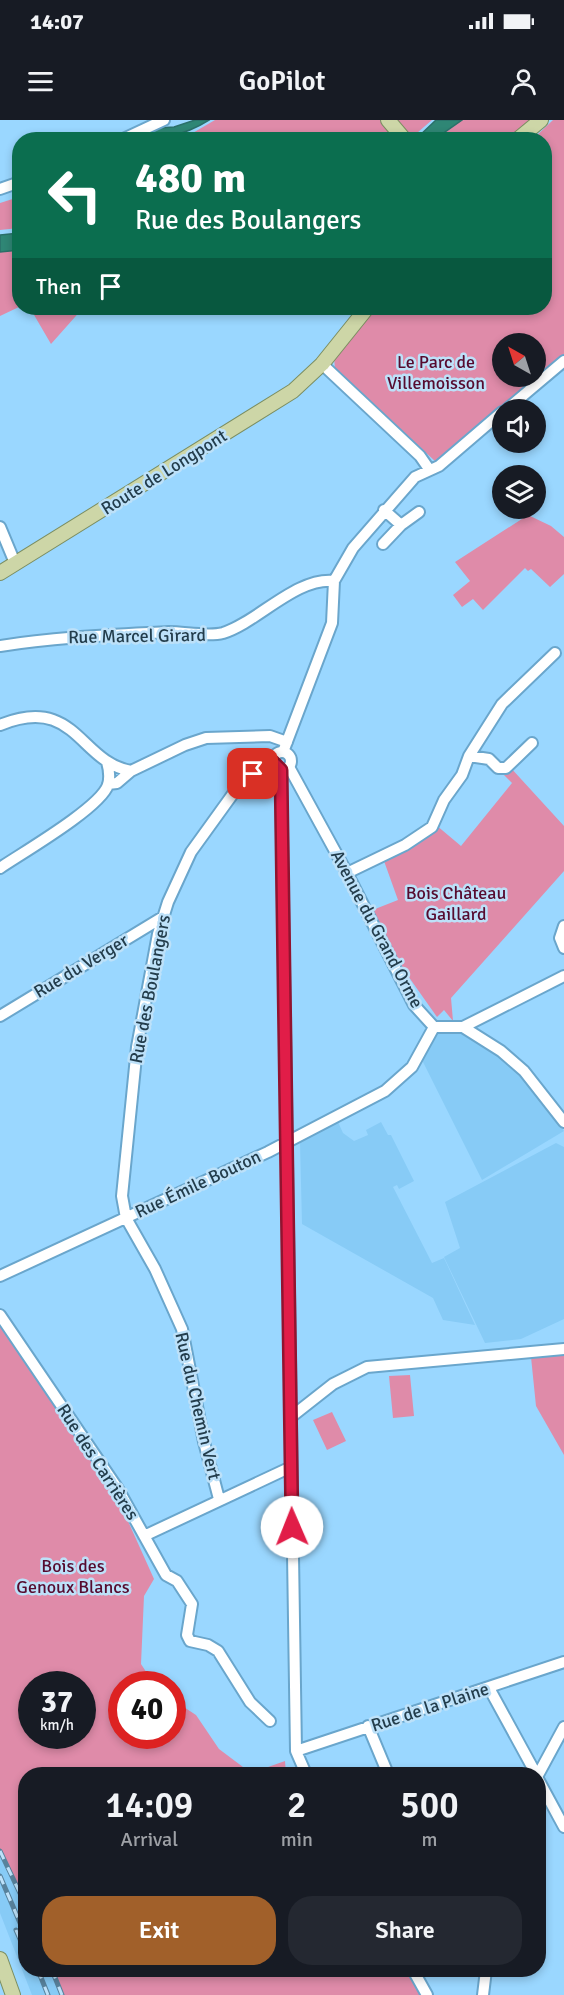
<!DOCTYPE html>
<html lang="en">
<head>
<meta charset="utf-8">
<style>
	:root { --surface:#171b24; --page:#242831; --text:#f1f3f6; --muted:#9ea1a6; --accent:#a1602a }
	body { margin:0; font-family:Signika,sans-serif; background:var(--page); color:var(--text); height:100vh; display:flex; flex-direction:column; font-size:22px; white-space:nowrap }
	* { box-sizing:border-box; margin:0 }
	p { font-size:20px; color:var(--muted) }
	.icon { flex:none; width:33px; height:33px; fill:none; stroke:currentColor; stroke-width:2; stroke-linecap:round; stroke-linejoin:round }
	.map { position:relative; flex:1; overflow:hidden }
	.sheet { position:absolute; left:18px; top:1647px; width:528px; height:210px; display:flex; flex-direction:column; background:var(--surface); border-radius:24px; box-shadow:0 3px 9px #0003 }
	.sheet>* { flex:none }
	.top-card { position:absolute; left:12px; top:12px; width:540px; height:183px; border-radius:24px; box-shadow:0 3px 9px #0003; background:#0b6e4f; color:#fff; overflow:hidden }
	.needle { width:39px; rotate:321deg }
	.tools { position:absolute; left:492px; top:213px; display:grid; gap:12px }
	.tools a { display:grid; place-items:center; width:54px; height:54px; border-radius:50%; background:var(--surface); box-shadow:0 3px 9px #0003; font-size:30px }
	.speed { position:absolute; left:18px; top:1551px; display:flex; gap:12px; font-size:30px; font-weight:700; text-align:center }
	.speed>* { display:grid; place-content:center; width:78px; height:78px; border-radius:50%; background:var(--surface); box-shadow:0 3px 9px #0003; line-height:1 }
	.speed small { font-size:15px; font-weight:400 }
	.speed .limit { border:9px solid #d22; background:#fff; color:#111 }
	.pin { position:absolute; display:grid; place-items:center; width:51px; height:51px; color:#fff; margin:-26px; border-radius:12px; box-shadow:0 3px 9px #0006 }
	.me { position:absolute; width:66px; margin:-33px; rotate:359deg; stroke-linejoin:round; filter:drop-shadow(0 0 4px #0008) }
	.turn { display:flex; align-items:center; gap:21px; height:126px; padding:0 24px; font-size:27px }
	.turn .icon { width:78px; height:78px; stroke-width:2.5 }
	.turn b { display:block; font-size:42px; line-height:51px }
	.then { display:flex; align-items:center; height:57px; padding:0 24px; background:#0003; gap:12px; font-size:22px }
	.eta { display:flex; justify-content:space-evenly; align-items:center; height:102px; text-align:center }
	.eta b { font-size:36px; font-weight:600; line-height:42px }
	.primary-button { display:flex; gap:12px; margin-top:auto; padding:12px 24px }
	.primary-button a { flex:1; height:69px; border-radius:24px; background:var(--accent); color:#fff; font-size:24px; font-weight:600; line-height:69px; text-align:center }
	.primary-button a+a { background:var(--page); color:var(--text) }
	.status { display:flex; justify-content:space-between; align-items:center; height:42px; padding:0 30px; background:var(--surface); direction:ltr }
	.status svg { height:16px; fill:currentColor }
	header { display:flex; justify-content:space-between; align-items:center; height:78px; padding:0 24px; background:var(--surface); font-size:27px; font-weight:600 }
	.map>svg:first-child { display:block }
</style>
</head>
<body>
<div class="status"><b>14:07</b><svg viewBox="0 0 49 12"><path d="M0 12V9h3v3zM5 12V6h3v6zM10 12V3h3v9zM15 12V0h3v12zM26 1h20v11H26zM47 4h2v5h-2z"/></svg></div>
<header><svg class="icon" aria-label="menu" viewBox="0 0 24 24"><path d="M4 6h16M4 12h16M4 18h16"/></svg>GoPilot<svg class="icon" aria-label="person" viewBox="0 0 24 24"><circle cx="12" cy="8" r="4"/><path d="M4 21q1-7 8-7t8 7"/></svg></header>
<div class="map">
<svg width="564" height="1875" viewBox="0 0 564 1875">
	<rect width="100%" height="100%" fill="#9ad7ff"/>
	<path fill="#87cbf6" d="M455,911L477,920L509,941L540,975L564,1011L482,1060L422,940L438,913Z
		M338,1002L343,1013L354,1021L368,1015L366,1010L381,1002L388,1015H391L414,1061L399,1069L397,1065L393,1067L432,1143L444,1138L475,1205L443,1200L433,1178L302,1104L300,1022Z
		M556,1023L564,1027V1199L521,1219L485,1223L444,1137L460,1128L445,1082Z
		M0,1698L25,1757L26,1850H65L76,1875H32L0,1793Z"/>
	<path fill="#df8ba9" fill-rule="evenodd" d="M215,0H380L394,17L172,20L191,14Z
		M393,0H432L417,13L414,20L409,19Z
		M462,0H541L517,19L435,20Z
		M553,0H564V234L436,342L335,249L334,237L376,188H544V20L533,19ZM502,224H536V256H502Z
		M19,77V108L0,110V83Z
		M19,130V187L0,196V132Z
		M30,188H83L51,224Z
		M528,395L551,406L564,417V454L550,467L531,449L528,451L525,448L483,490L473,479L462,487L453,475L470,461L455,442Z
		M510,647L564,706V751L451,878L453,901L444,890L437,897L401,846L370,791L398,780L384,741L436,705L461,726L512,663L503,654Z
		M0,1195L114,1370L154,1459L144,1476L141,1544L154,1564H122V1616H172L173,1580L196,1595L219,1629L251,1653L285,1641L286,1654H26L25,1786L0,1731ZM32,1564H82V1616H32Z
		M564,1235V1335L536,1286L531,1237Z
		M410,1255L414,1296L393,1298L389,1256Z
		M332,1292L346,1321L327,1330L313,1300Z
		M52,1850H407L421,1875H62Z"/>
	<path fill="#2f8675" stroke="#2b7069" stroke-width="1.5" d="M195,0H209C182,17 160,19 129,20L158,8L174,7Z
		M436,0H462L435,19H416Z
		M19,113V130L0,132V115Z"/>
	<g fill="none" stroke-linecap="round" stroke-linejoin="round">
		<g stroke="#6aa6cc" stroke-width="14">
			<path id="minor" d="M121,20L164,0
				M0,69L20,62
				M322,244L420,336L429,349
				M506,290L564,241
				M384,390L401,405
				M0,407L15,443
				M383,424L401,405L419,392
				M0,526C56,517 112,515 169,512C185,512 208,517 223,513C258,502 296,457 334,461
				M0,605C76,574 79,642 131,651L185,625L206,618L270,616L287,622
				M273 641a9 9 0 1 1 18 0a9 9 0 1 1-18 0Z
				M283,632L332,503L334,461L353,428L415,357L439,346L502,292
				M469,636L489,639L498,648H506L532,623
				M289,647L347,753L414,885L434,907H463L564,856
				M281,650L296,1631L306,1654
				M108,664L117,663L131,651
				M0,748C22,733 100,688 108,665C110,658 109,649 107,642
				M347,753L405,725L432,707L444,680L462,655L469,636L502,584L555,533
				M564,806L560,818L564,828
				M0,896L163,797
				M463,907L501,931L524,951L564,1002
				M0,1156L268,1032L385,971L412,947L434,907
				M0,1195L118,1369L166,1455L177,1461L192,1484L187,1515L190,1521L208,1525L218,1531L250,1582L270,1601
				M291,1297L333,1264L367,1247L564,1229
				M219,1379L204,1322L182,1209L155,1149L126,1098L122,1076L137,927L158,814L168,782L191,732L235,671L262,647L273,643
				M144,1416L291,1347
				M489,1568L536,1654
				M368,1606L388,1654
				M296,1631L564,1542
				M538,1655L564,1607
				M538,1659L564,1707
				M413,1850L427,1875
				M483,1875L486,1850"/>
		</g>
		<g stroke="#7b8e61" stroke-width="16">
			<path id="major" d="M388,0L405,20
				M517,20L541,0
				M0,453L293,271L322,244L367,188
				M0,1839L13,1875"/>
		</g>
		<use href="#minor" stroke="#fff" stroke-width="10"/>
		<use href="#major" stroke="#cdd6a7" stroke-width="14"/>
		<g stroke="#58829c" stroke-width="5">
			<path id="rail" d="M0,1731L26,1786
				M0,1756L26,1817
				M16,1810L26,1833
				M38,1850L48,1875
				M52,1850L62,1875"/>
		</g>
		<use href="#rail" stroke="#bde1f9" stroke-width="3" stroke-dasharray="9" stroke-linecap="butt"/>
	</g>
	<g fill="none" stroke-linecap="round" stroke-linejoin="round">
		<g stroke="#92132f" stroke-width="15">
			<path id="route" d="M253,654L273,642L281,650L292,1407"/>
		</g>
		<use href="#route" stroke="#e11d48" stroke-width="10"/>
	</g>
	<g text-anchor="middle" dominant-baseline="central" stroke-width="5" stroke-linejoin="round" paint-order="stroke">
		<g font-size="18" fill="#560b2f" stroke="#bde1f9">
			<text x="436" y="242">Le Parc de<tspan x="436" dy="21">Villemoisson</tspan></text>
			<text x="456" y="773">Bois Château<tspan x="456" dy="21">Gaillard</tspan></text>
			<text x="73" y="1446">Bois des<tspan x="73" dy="21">Genoux Blancs</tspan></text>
		</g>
		<g font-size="18" fill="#233d4c" stroke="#bde1f9">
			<text transform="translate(164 352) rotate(-32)">Route de Longpont</text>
			<text transform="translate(137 516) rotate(-1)">Rue Marcel Girard</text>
			<text transform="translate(377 809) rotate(62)">Avenue du Grand Orme</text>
			<text transform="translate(81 846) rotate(-31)">Rue du Verger</text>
			<text transform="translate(150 869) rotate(-79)">Rue des Boulangers</text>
			<text transform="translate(198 1064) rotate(-25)">Rue Émile Bouton</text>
			<text transform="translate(198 1286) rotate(77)">Rue du Chemin Vert</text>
			<text transform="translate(98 1342) rotate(57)">Rue des Carrières</text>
			<text transform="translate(430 1587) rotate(-18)">Rue de la Plaine</text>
		</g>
	</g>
</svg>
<div class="tools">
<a><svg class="needle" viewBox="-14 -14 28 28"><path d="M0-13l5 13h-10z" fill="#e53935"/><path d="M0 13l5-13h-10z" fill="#9ea1a6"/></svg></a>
<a><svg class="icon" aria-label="sound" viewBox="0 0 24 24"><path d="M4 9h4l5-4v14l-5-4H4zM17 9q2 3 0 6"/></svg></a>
<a><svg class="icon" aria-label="layers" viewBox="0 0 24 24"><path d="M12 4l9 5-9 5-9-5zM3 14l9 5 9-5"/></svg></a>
</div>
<div class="speed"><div>37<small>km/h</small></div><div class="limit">40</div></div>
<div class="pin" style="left:253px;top:654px;background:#d93025"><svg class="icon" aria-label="arrive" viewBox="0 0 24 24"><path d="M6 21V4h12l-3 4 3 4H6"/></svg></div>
<svg class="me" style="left:292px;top:1407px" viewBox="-20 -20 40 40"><circle r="19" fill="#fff"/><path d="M0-13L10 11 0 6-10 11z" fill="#e11d48"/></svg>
<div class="top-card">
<div class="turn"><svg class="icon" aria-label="left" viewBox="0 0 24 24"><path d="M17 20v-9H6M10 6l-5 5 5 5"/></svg><div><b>480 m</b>Rue des Boulangers</div></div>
<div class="then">Then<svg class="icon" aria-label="arrive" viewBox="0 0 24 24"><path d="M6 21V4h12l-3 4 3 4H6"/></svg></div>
</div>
<section class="sheet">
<div class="eta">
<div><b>14:09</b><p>Arrival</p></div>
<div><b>2</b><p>min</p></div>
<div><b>500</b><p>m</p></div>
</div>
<div class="primary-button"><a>Exit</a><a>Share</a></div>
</section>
</div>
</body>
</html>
